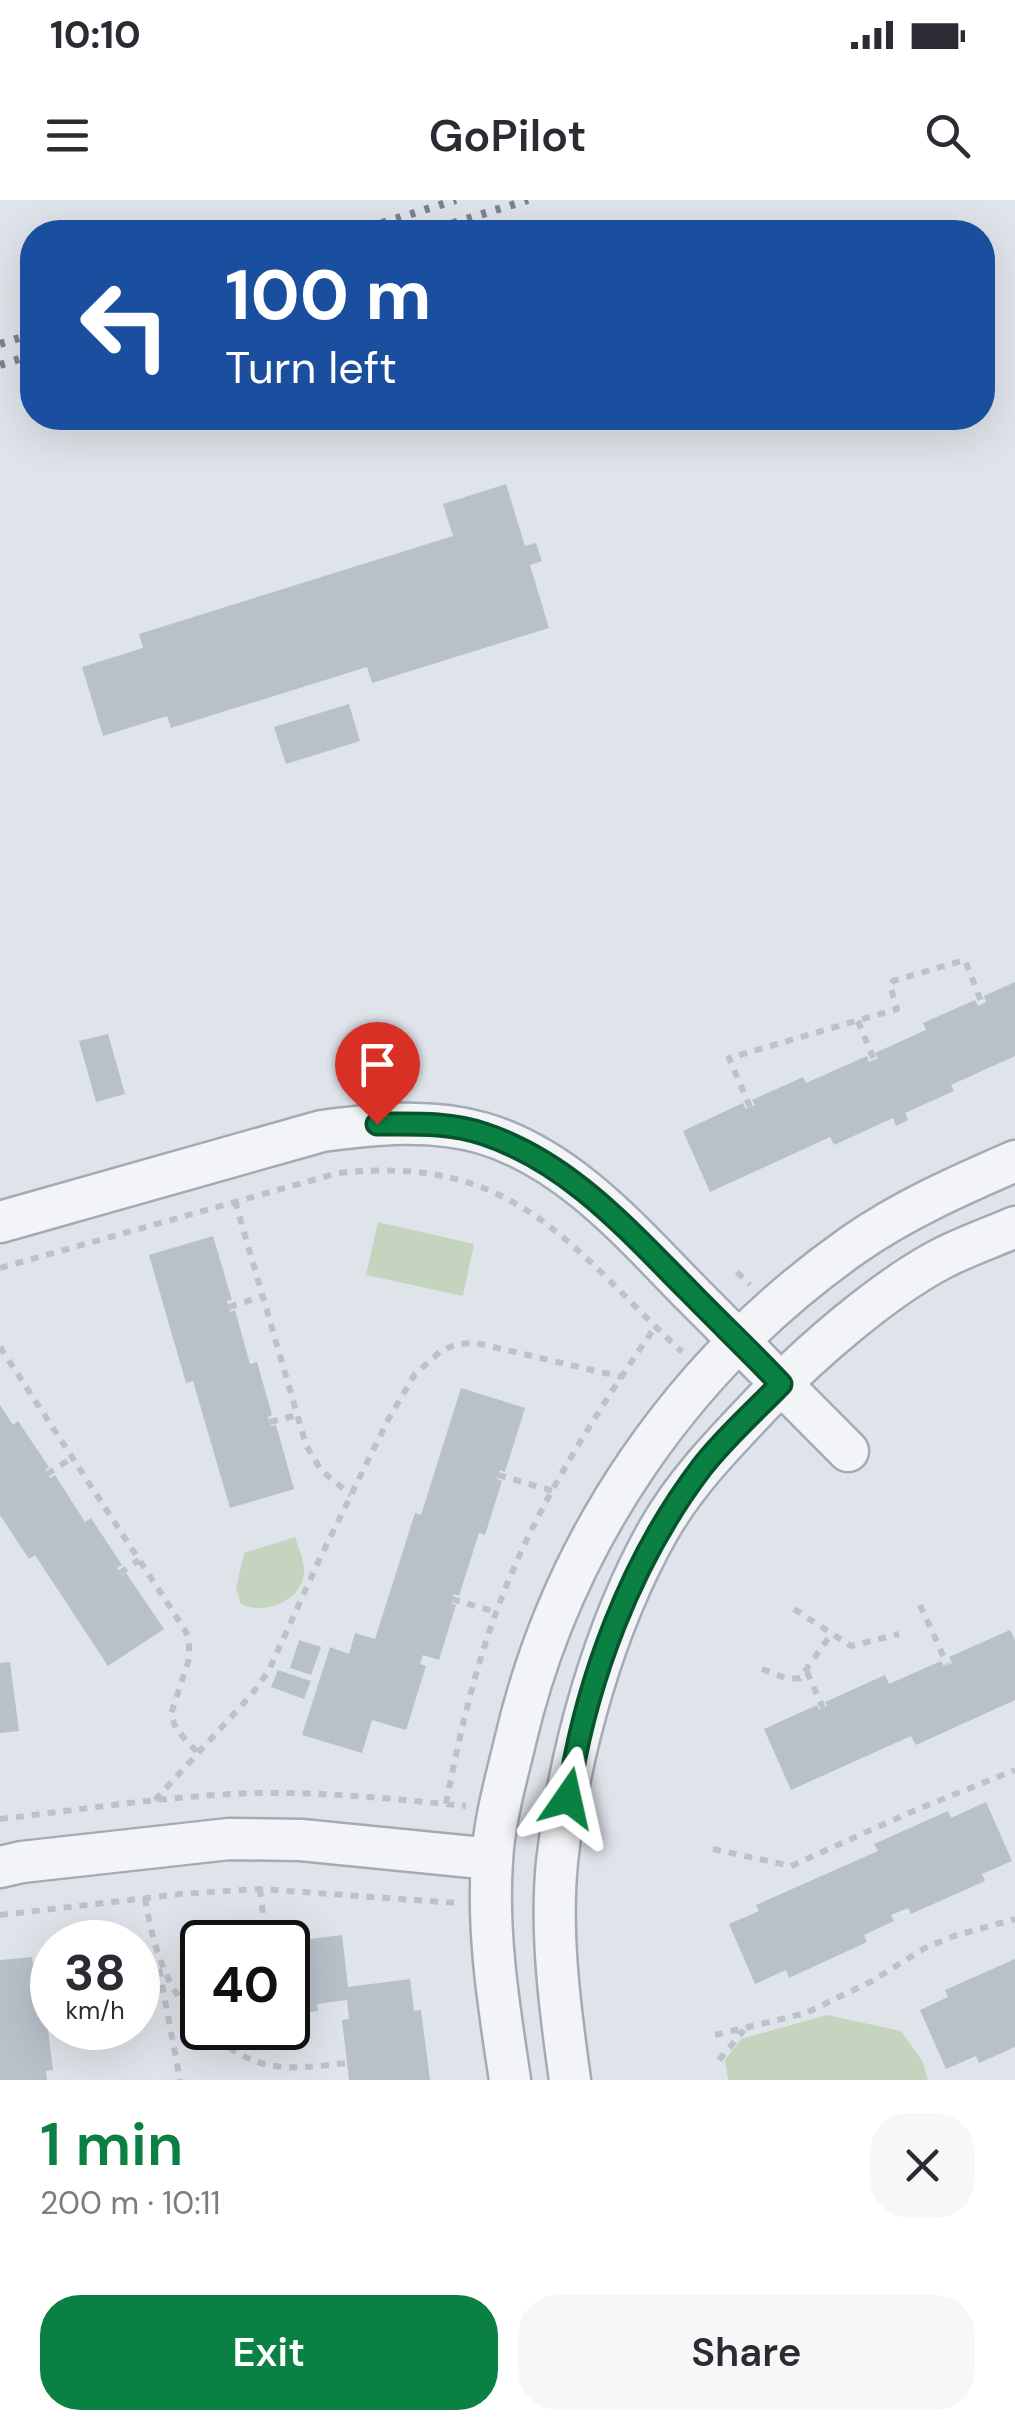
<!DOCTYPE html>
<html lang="en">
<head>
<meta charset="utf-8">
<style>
	:root { --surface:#fff; --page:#f7f7f7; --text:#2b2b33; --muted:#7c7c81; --accent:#0b8043 }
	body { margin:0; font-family:"DM Sans",sans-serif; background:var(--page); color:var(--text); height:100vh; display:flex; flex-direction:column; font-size:38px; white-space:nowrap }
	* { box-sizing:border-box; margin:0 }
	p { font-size:32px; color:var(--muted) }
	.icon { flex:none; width:55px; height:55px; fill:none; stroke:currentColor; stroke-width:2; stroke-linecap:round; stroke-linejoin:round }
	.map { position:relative; height:1880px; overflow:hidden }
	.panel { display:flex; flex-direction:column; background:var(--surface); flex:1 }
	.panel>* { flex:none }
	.banner { position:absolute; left:20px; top:20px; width:975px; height:210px; border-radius:40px; box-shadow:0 10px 40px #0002; background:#1a4fa0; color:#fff; overflow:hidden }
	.speed { position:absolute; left:30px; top:1720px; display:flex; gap:20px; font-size:50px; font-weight:700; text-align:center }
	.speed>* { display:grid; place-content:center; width:130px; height:130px; border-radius:50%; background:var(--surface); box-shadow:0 10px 40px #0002; line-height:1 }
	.speed small { font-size:25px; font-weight:400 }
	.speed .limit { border:5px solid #111; border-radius:15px; background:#fff; color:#111 }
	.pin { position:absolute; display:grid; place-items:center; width:85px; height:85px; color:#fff; margin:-102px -42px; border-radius:50% 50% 50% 0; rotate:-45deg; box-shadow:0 0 10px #0007 }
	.pin .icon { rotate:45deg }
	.me { position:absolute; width:110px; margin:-55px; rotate:11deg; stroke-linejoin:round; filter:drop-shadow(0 0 8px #0008) }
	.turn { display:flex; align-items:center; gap:35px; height:210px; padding:0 40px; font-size:45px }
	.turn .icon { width:130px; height:130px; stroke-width:2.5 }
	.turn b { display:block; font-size:70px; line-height:85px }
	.round { display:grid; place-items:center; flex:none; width:105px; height:105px; border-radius:40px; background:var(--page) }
	.overview { display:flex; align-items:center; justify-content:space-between; height:170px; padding:0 40px }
	h1 { font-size:60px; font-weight:600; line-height:75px; color:var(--accent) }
	.primary-button { display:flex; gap:20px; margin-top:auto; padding:20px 40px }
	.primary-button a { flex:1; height:115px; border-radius:40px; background:var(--accent); color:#fff; font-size:40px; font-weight:600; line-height:115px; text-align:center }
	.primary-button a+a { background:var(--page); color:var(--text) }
	.status { display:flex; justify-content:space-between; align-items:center; height:70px; padding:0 50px; background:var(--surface); direction:ltr }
	.status svg { height:28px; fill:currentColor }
	header { display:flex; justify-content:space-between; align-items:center; height:130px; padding:0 40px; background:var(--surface); font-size:45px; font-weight:600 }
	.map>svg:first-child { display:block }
</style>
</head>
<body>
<div class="status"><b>10:10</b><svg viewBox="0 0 49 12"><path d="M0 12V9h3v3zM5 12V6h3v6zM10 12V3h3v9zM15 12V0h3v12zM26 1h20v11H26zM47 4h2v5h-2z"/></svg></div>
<header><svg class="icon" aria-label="menu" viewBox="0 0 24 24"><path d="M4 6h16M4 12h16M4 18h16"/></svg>GoPilot<svg class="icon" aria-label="search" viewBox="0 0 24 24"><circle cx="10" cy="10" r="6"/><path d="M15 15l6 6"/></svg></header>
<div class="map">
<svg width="1015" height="1880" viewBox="0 0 1015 1880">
	<rect width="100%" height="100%" fill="#dfe4ea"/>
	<path fill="#c5d4bf" d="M378,1022L474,1044L463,1096L366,1075Z
		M295,1337C298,1347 304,1359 304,1370C305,1400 265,1416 241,1404L236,1388L244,1353Z
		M827,1815L901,1831L923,1862L928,1880H728L725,1860L741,1839Z"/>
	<path fill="#b8c0ca" d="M338,218H379L343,230Z
		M506,284L525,346L536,343L542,361L530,365L549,428L372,483L367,467L171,528L167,516L103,536L82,467L143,448L139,434L453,336L443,304Z
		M349,504L360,541L286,564L274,527Z
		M1015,782V856L951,885L954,891L905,913L908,920L896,926L893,918L834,945L830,937L710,992L683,931L743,903L746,909L755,905L752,900L803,877L806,883L867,856L869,862L878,858L875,853L926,830L923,823L975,800L978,806L986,802L984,796Z
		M108,834L125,894L96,902L79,841Z
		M213,1036L232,1100L227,1101L229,1107L230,1112L235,1110L250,1164L257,1162L272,1215L268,1217L271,1226L276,1225L294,1289L230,1308L193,1181L186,1183L149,1055Z
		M461,1188L525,1208L505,1272L500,1270L498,1275L497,1279L502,1281L485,1335L479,1333L459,1396L454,1394L451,1403L456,1405L439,1460L423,1455L420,1464L426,1466L406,1530L372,1520L362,1553L302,1535L330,1447L349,1454L355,1433L375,1439L415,1313L421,1315Z
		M0,1205L13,1225L18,1221L49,1267L45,1270L50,1278L55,1275L85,1322L91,1318L122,1365L117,1368L122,1376L126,1373L164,1429L108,1466L35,1355L29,1359L0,1315Z
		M1010,1430L1015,1440V1500L916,1545L911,1536L791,1590L764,1529L817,1505L819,1510L827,1506L825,1502L885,1475L889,1484L941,1461L944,1466L952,1463L949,1457Z
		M299,1440L321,1447L311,1475L290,1468Z
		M10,1462L19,1531L0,1533V1463Z
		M278,1470L311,1481L304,1499L271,1487Z
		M986,1602L1012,1661L982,1674L985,1681L911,1714L908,1708L891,1715L894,1721L864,1735L867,1742L789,1778L786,1770L755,1784L729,1724L759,1711L756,1705L878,1651L874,1644L948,1611L951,1618Z
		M309,1732L310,1739L342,1735L348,1787L410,1779L414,1811L421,1810L430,1880H349L342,1820L349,1819L347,1800L317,1804L318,1811L288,1815V1742L247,1740Z
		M202,1752V1823H200L192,1753Z
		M32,1757L36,1790L43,1789L53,1870L46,1871L47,1880H0V1760Z
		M1015,1759V1847L979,1863L976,1856L946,1869L920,1810L948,1797L945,1790Z"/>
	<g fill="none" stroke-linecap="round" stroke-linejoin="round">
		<g stroke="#a4abb4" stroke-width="45">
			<path id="minor" d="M0,1022L322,931C374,924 430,918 482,933C568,958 631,1032 692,1094C744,1146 796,1199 848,1251
				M0,1667L22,1662L229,1639L301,1640L492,1659
				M510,1880C499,1807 487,1735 492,1661C494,1621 506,1580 515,1542C562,1339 684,1164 853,1045C903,1010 960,985 1015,961
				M570,1880C560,1809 550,1733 557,1662C569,1552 604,1427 658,1331C687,1280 728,1239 768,1197C812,1151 883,1090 939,1060C963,1047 990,1038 1015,1027"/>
		</g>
		<path stroke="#bdc2c8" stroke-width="6" stroke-dasharray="8 8" stroke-linecap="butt" d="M858,821L874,860
			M750,907L729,858L897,809L890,785L893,781L965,760L982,804
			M235,1001L306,1245L321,1270L351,1295
			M0,1068L338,973C516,954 567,1044 682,1152
			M737,1072L750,1085
			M229,1107L263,1096
			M0,1147L185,1430L189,1440V1459L171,1514L176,1529L198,1553
			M270,1222L297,1215
			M47,1274L72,1258
			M498,1275L553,1291
			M120,1373L139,1360
			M452,1399L496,1412
			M920,1405L947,1464
			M794,1409L851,1446L899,1434
			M762,1469L788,1479L800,1478L832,1433
			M807,1472L823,1508
			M155,1600L252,1494L269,1470L321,1356L389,1218L415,1174L441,1151L457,1144L476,1143L622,1177
			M446,1604C461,1526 479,1450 510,1377C547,1289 601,1206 655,1127
			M0,1619C86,1609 173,1595 259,1593C328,1592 397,1599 466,1606
			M713,1649L791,1666L911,1612L1015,1570
			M260,1689L266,1738
			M145,1698C153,1748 167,1791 202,1826
			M0,1715L181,1694L260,1689L457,1703
			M159,1769L180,1880
			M204,1828C257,1874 281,1870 347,1863
			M715,1835L806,1813L872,1781L925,1748L954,1736L1015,1719
			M719,1860L744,1830"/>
		<use href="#minor" stroke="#f2f4f7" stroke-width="40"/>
		<path stroke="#778395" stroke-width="8" stroke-dasharray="5 10" stroke-linecap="butt" d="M353,32L456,0
			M424,32L528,0
			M0,144L32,134
			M0,165L32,155"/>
	</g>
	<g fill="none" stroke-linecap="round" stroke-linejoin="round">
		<g stroke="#07532c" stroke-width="25">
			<path id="route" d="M377,924C412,924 450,922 484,934C569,962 628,1030 689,1091C719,1122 751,1152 781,1184C755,1211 725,1237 702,1267C631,1360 585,1482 568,1598"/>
		</g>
		<use href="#route" stroke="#0b8043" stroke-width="18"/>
	</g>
</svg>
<div class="speed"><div>38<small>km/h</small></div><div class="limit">40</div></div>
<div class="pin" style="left:377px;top:924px;background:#d93025"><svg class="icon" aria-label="arrive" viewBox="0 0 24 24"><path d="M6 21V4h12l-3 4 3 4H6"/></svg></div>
<svg class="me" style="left:568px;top:1598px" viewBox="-20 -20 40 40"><path d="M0-17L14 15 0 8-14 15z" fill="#0b8043" stroke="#fff" stroke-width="4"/></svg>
<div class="banner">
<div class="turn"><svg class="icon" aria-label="left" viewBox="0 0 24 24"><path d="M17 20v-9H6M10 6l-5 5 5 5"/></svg><div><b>100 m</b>Turn left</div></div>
</div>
</div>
<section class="panel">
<div class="overview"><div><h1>1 min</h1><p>200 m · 10:11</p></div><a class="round"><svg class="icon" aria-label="close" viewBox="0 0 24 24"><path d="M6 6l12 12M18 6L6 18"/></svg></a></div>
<div class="primary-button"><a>Exit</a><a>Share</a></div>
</section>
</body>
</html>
